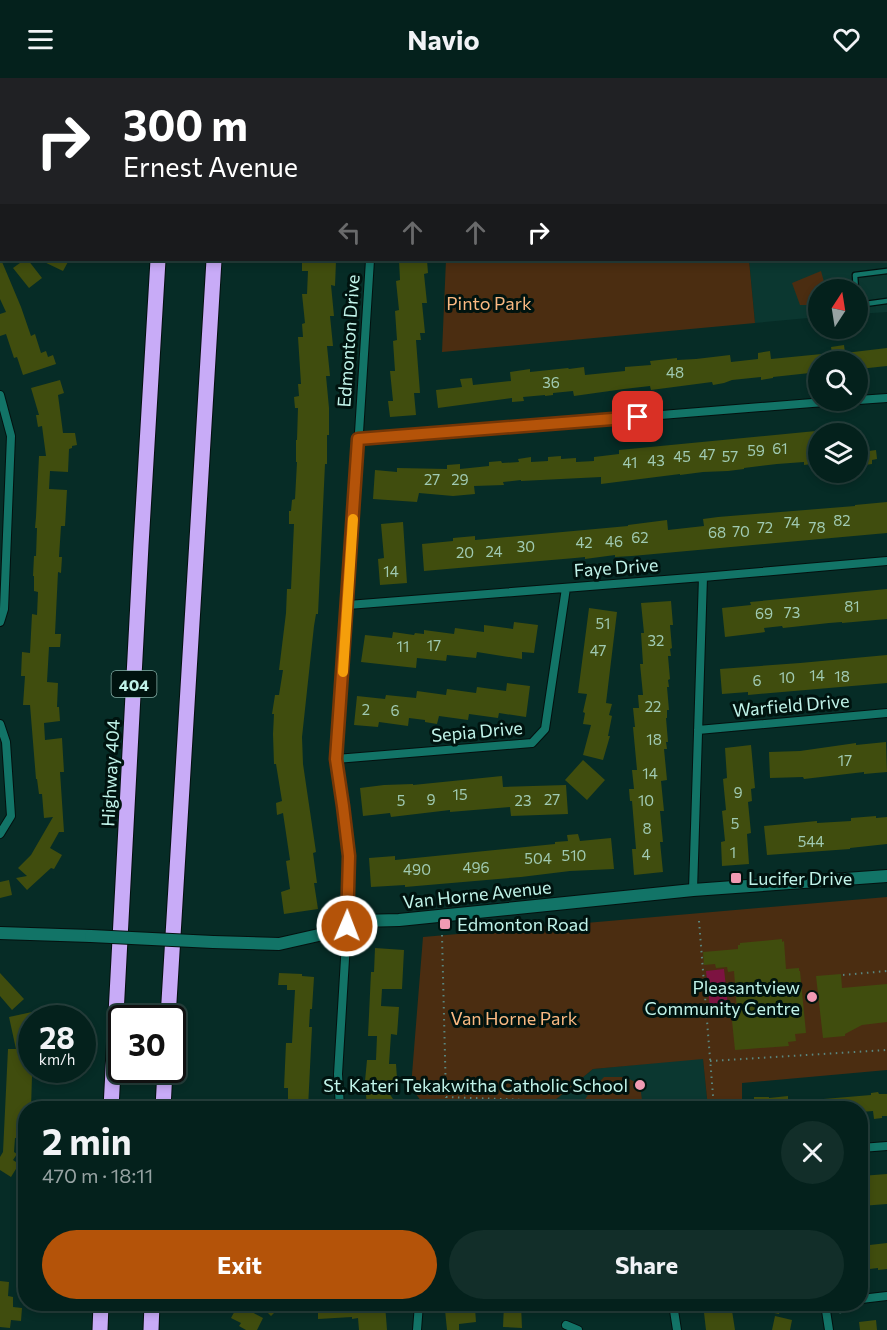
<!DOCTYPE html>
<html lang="en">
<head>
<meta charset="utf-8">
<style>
	:root { --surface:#04211c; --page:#122e29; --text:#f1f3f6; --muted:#97a3a3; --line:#253e3b; --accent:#b45309 }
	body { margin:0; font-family:Commissioner,sans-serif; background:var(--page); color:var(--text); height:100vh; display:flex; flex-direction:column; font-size:22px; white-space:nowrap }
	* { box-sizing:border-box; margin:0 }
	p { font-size:20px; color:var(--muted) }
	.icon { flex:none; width:33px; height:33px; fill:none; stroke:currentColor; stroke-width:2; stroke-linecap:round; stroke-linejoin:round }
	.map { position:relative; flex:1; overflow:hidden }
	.panel { position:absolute; left:18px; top:1023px; width:850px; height:210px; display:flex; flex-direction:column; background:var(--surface); border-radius:24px; box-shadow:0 3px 9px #0003,0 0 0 2px var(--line) }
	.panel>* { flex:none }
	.banner { position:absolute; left:0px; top:0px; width:888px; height:183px; box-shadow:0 3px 9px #0003,0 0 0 2px var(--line); background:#202124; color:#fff; overflow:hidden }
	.needle { width:39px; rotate:12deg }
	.tools { position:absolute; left:808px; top:201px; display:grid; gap:12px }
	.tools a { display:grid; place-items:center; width:60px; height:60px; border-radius:50%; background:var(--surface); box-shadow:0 3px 9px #0003,0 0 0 2px var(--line); font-size:30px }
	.speed { position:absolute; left:18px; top:927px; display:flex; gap:12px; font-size:30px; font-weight:700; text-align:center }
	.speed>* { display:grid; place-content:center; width:78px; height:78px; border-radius:50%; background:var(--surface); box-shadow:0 3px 9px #0003,0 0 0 2px var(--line); line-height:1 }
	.speed small { font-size:15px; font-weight:400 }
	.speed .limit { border:3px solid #111; border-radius:9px; background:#fff; color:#111 }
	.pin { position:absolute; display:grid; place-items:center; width:51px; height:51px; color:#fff; margin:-26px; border-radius:12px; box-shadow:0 3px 9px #0006 }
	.me { position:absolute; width:66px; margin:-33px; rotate:1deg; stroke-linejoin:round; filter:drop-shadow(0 0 4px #0008) }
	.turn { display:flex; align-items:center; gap:21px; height:126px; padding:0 24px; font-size:27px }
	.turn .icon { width:78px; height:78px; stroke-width:2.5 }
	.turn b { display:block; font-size:42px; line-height:51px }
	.lanes { display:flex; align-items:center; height:57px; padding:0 24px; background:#0003; justify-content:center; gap:30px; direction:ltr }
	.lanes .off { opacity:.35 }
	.round { display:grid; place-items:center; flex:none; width:63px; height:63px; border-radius:32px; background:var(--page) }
	.overview { display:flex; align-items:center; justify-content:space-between; height:102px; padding:0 24px }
	h1 { font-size:36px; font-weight:700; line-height:45px }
	.cta { display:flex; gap:12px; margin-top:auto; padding:12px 24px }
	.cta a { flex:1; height:69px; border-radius:36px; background:var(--accent); color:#fff; font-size:24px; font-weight:700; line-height:69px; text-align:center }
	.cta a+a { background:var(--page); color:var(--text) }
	header { display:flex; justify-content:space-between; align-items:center; height:78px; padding:0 24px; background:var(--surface); font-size:27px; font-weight:700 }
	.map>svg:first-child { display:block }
</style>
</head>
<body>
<header><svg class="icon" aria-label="menu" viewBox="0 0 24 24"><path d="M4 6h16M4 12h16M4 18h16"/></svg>Navio<svg class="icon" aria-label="heart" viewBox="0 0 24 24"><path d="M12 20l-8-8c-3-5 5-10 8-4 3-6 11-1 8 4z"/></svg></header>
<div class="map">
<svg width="887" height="1252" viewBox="0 0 887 1252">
	<rect width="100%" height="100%" fill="#062c26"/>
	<path fill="#0b3730" d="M814,0H887V234L858,236V212H819V239L755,245L749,182H886V2L809,1Z
		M703,980L708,1030H548L554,1023L593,991Z"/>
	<path fill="#4b2d11" d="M446,182H749L755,245L442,274Z
		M821,193L826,211L819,212V227H800L792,205Z
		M887,819V992L742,1005V1030H708L703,981L593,991L554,1023L548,1030H426L411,1009L423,859Z
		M604,999H626L640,1007L643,1030H622L607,1023L603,1030H580L589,1015Z"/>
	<path fill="#7d1341" d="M724,891L728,928L710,930L706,893Z"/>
	<path fill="#404d0e" d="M0,179L21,229L31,258L35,256L41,275L46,273L48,279L53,277L56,286L23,297L17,279L14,280L6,256L0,258V236L6,234L0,221Z
		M24,182H28L42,200L29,210L13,190Z
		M40,182H69L63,193Z
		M302,182L336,183L335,208L331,207L334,238H330L333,268H327L330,298H326L329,330V357H327V386H325L318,536H316L314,548L302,659L303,686L316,774L313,775L317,805H314L318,831L284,836L281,814L290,811L286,783L290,782L283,735L277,737L276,725L282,723L276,686H274L273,656L274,636H272L275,617H279L283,592H279L286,535L287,511H291L294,446H289V433H291L292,422L295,421L297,384H296V362H297L298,330H295L294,319L299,318L298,306H301L298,259H303L302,246L305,245L302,216H307L308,193H302Z
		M399,182H427L428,195L424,196L427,225H422L425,255H420L421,262H416L420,315H414L416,337L390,339L388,323H393L390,293H395L393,263L397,262L395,233L399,232L396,203L400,202Z
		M844,267L845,275L887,270V288L859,291V284H819V294L773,299V300L761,302V299L732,302L724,305L713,307L712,304L651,312L650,308L624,311L574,318L573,313L553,315V317L545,318V317L523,319L524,323L512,324V320L438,330L436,312L462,309L460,301L472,300L473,307L511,303L510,294L530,291V294L568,290L569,291L584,289L585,297L625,293V289L651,287L650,283L677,280V282L696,281L730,277L731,284L758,281V275L770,273L771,281L832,275L831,269Z
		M60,302L64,315L58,317L63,355H75L77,367L72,368V370L69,371L68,394L50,393L49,411L67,412L65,448H61L59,479H62L61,495L58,494L55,556H61L60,569H49L47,604L58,605L57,629H59L60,643L44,645L45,662L62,660L64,694H60L64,754H59L50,770L62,777L54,791L51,790L27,812L16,800L27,798L18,790L31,777L53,739L44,740L42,716H39L37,701H36L30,627H23L25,598H21L22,574L30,575L32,536L37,537L38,514L34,513V498H33L34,478H36L37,450H35L36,439L39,378H46L42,348L38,349L36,337H39L31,310Z
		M816,353L819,385L804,387V384L777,386L744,390V391L728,393L703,394L680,397V396L601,406V399L521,403V402L503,404L504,407L474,408L475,416L453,418L419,415L417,424L373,421L375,392L397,394V390L447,391V387L460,386V391L489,388V384L501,383L502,385L519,384L518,381L531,379V384L548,383V379L561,378V381L576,380V384L594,383V379L619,376V372Z
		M869,371V373L876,372L877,381L872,382V386L858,388V373Z
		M887,424V455L632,478L615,479V477L585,481V479L575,480L424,493L422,466L453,463V460L475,458V462L628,448V447L667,442L668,452L704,448L703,441L718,439L855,428V427Z
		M403,444L407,505L380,507L378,481L384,480L381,446Z
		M887,511V541L842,545V544L829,545L783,550L782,548L764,550L765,554L725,559L722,530L751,527L750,524Z
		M671,523L673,547H670L672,570L670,571L671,578H668L670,601L668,602L669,609H667L669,632H667V640H666L668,664H666L667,671H664L667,702L661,703L664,733H660L663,764H660L663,794L634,797L632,771H636L632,723H630L629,711H634L632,692H637L633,649H635L633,630H639L638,617H643L640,586H643L641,555H644L641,525Z
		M589,530L617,534L606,625L612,626L609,637L612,638L608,658H610L603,682L583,677L591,647L583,646L585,635L583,634L587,616L578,615Z
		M514,544L538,547L534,575L522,574V581L477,574L476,580L447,577L446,583L417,580L416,590L361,584L365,557L392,560L393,554L414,557L415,555L424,556V552L454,556L455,550L484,554V547L513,551Z
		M887,577V605L748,617V614L722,616L720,591L800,585Z
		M507,605L530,608L526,639L499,635L498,640L469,636L468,642L439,638L437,646L425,644V642L409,640L408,648L379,644L378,649L354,647L357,618L385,621L386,617L416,620L417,613L446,617L447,611L476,615L477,609L506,613Z
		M886,664L887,694L864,696V694L804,701L803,699L770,700L769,674L800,673L856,665V667Z
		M751,667L755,710L751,711L752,723L748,724L751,755L747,756L749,786L722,788L721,764L725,763L722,733L726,732L723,701L727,700L725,670Z
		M583,682L605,702L587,722L565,702Z
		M502,698L503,709L566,707L568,736L511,738L510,729L450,734V732L391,739L390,735L363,738L360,710L384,707L413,706V707Z
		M876,738V740L887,739V766L850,770V771L767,777L764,748L817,743V745L851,743V740Z
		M578,756L580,763L611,760L614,791L570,793L521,799L405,809V807L371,809L369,780L395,778V782L555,766V764L568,763L567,757Z
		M9,802L12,817L0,820V804Z
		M782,861V864L784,863L786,891L799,890V893H800L806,955L795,956L796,963L788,964L789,968L735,972L731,933H737L734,893L728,894L727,889L716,890L715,886L704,887L703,874L738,871V867H740V865Z
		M375,870L404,872L402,911H382L381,928L399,929L397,957L391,956L389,986H396L398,1015H389L399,1030H367L365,1003L367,982H376L377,958H368L371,894H374Z
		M0,895L24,921L12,932L0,918Z
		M279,895L302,896V898L314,899L312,931H310L309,949H312L308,1030H291L292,1021H288V1010H284L286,965H292L295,912H287V907H278Z
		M841,896L842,910L887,906V944L862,947L845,956V958L823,960L816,898Z
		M32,934V947L25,949L27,959H24L23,976H32V998L31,1030H26V1039H21V1060H15L14,1074L17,1076L13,1082L19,1086L11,1099L0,1092V1079L3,1074L8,971H16L9,939Z
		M878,1014L879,1016H887V1038H882V1040L874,1041L873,1033L861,1034V1030H754V1019H769V1020L788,1018V1024L871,1017V1015Z
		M887,1096V1126L861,1128V1098Z
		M887,1165V1191L878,1192V1190L861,1192V1168Z
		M0,1203L9,1204L8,1218L13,1219V1229L22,1230L21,1243L11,1242L10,1250L0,1249Z
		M259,1226H283L271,1238Z
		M318,1226H385L387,1252H359L358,1240L352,1241V1239L318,1241Z
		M446,1226H471L472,1230H475L476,1244L459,1246V1252H447L445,1232H447Z
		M504,1226L521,1227L522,1250L503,1249Z
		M703,1226H731L735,1252H706Z
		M749,1226H781L779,1236L749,1230Z
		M238,1227L263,1240L257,1252H246L239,1248L241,1245L231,1240Z
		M775,1238L792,1242L790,1252H772Z
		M876,1242L877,1252H860L859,1244Z"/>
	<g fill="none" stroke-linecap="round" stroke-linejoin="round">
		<g stroke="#04110f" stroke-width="7">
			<path id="lane" d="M856,212L855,197L887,193
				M858,224V227L887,223"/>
		</g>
		<g stroke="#04110f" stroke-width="10">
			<path id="street" d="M24,2V0
				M382,2V0
				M518,2L524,0
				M0,162L2,161
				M0,317L11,358L4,531L0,544
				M858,322L887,320
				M359,361L850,322
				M348,527L703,499L887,483
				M0,646L6,664L11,738L0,756
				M698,652L887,635
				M336,681L532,665L545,651L566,510
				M693,812L703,499
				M340,1030L338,996L347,848L349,778L343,727L336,681L348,527L370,182
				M861,1070L887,1068
				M861,1221L887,1218
				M673,1226L677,1252
				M566,1247L578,1252
				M417,1252L419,1226
				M829,1252L825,1226H829"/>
		</g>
		<g stroke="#04110f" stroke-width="14">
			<path id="secondary" d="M0,855L91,858
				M213,864L279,866L332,854L359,843L399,842L693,812L887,798"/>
		</g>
		<g stroke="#04110f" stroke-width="17">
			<path id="highway" d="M147,2V0
				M169,2V0
				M221,2V0
				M239,2L240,0
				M168,940L214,182
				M111,1030L141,467L158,182
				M163,1030L165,992
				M100,1252L101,1226
				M151,1252L152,1226"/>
		</g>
		<path stroke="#5a867f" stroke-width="2" stroke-dasharray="1.5 4.5" stroke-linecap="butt" d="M699,843L714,1030
			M442,857L446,1019L554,1023L555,1030
			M843,897L887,893
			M710,983L887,972
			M839,1228L841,1237"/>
		<use href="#lane" stroke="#127467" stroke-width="4.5"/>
		<use href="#street" stroke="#127467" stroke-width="8"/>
		<use href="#secondary" stroke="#127467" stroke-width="12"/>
		<use href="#highway" stroke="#c8abf7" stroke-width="15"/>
		<g stroke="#04110f" stroke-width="14" stroke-linecap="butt">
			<path id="secondary-bridge" d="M91,858L213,864"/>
		</g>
		<use href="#secondary-bridge" stroke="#127467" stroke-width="12"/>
	</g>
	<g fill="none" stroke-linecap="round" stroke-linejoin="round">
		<g stroke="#753606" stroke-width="15">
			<path id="route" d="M347,848L349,778L343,728L336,681L358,361L638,339"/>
		</g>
		<use href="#route" stroke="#b45309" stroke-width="10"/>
		<path stroke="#f59e0b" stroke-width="10" d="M343,594L353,441"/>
	</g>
	<g fill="#f19ab3" stroke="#00130f" stroke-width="2">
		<rect x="730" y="794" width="12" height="12" rx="3"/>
		<rect x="439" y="840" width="12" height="12" rx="3"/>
		<circle cx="812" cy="919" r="6"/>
		<circle cx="640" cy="1007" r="6"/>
	</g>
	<g text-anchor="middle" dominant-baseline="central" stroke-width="6" stroke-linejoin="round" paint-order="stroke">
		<g font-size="15" fill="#a0cab2">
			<text x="675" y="294">48</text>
			<text x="551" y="304">36</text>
			<text x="780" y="370">61</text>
			<text x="756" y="372">59</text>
			<text x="707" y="376">47</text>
			<text x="682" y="378">45</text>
			<text x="730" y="378">57</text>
			<text x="656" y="382">43</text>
			<text x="630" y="384">41</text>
			<text x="432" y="401">27</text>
			<text x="460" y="401">29</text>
			<text x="842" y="442">82</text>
			<text x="792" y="444">74</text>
			<text x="765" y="449">72</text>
			<text x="817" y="449">78</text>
			<text x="741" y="453">70</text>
			<text x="717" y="454">68</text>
			<text x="640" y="459">62</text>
			<text x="614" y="463">46</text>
			<text x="584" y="464">42</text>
			<text x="526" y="468">30</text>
			<text x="494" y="473">24</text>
			<text x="465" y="474">20</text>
			<text x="391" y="493">14</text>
			<text x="852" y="528">81</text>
			<text x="792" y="534">73</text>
			<text x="764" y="535">69</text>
			<text x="603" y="545">51</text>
			<text x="656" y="562">32</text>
			<text x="434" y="567">17</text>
			<text x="403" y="568">11</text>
			<text x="598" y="572">47</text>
			<text x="817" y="597">14</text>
			<text x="842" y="598">18</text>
			<text x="787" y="599">10</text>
			<text x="757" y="602">6</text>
			<text x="653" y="628">22</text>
			<text x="366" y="631">2</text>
			<text x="395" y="632">6</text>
			<text x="654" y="661">18</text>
			<text x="845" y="682">17</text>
			<text x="650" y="695">14</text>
			<text x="738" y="714">9</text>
			<text x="460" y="716">15</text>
			<text x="431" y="721">9</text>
			<text x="552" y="721">27</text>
			<text x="401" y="722">5</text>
			<text x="523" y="722">23</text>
			<text x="646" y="722">10</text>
			<text x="735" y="745">5</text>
			<text x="647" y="750">8</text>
			<text x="811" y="763">544</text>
			<text x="733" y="774">1</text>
			<text x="646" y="776">4</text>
			<text x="574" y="777">510</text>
			<text x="538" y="780">504</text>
			<text x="476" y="789">496</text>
			<text x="417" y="791">490</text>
		</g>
		<rect fill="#00130f" stroke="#86b0a8" stroke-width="1.5" x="111.5" y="593" width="45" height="26" rx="4.5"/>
		<g font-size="16" font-weight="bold" fill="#c0f3e9">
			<text x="134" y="606">404</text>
		</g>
		<g font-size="18" fill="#fab982" stroke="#00130f">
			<text x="489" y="225">Pinto Park</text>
			<text x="514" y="940">Van Horne Park</text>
		</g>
		<g font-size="18" fill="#c0f3e9" stroke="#00130f">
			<text transform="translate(348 263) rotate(-86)">Edmonton Drive</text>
			<text transform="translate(616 489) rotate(-4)">Faye Drive</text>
			<text transform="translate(791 627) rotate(-5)">Warfield Drive</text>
			<text transform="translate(477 653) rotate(-5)">Sepia Drive</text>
			<text transform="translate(110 695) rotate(-87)">Highway 404</text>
			<text transform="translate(477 816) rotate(-6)">Van Horne Avenue</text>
		</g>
		<g font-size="18" fill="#c0f3e9" stroke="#00130f" text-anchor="start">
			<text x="748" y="800">Lucifer Drive</text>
			<text x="457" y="846">Edmonton Road</text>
			<text x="800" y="909" text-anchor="end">Pleasantview<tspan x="800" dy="21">Community Centre</tspan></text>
			<text x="628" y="1007" text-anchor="end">St. Kateri Tekakwitha Catholic School</text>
		</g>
	</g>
</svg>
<div class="tools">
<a><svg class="needle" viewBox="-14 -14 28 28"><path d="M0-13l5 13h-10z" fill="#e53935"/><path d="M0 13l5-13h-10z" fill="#97a3a3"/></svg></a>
<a><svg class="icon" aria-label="search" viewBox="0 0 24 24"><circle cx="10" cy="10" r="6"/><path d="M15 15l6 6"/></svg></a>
<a><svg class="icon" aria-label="layers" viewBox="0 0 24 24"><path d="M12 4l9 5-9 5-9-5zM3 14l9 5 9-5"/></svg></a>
</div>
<div class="speed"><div>28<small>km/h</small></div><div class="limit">30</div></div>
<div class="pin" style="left:638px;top:339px;background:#d93025"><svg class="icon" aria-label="arrive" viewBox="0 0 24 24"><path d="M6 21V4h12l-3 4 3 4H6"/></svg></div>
<svg class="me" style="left:347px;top:848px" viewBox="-20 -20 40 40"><circle r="17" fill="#b45309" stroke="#fff" stroke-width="3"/><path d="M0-11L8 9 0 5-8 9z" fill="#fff"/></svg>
<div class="banner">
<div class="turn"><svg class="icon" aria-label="right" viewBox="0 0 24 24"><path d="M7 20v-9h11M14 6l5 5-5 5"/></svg><div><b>300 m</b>Ernest Avenue</div></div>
<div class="lanes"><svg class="icon off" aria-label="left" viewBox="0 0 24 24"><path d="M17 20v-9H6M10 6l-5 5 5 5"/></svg><svg class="icon off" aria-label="ahead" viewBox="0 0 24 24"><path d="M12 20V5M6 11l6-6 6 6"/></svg><svg class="icon off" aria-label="ahead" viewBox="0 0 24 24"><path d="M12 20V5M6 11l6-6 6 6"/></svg><svg class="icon" aria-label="right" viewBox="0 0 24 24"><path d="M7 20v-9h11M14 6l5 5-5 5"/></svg></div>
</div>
<section class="panel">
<div class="overview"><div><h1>2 min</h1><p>470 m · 18:11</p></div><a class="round"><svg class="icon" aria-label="close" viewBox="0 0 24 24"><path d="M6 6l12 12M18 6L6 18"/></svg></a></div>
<div class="cta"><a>Exit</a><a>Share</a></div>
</section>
</div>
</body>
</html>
